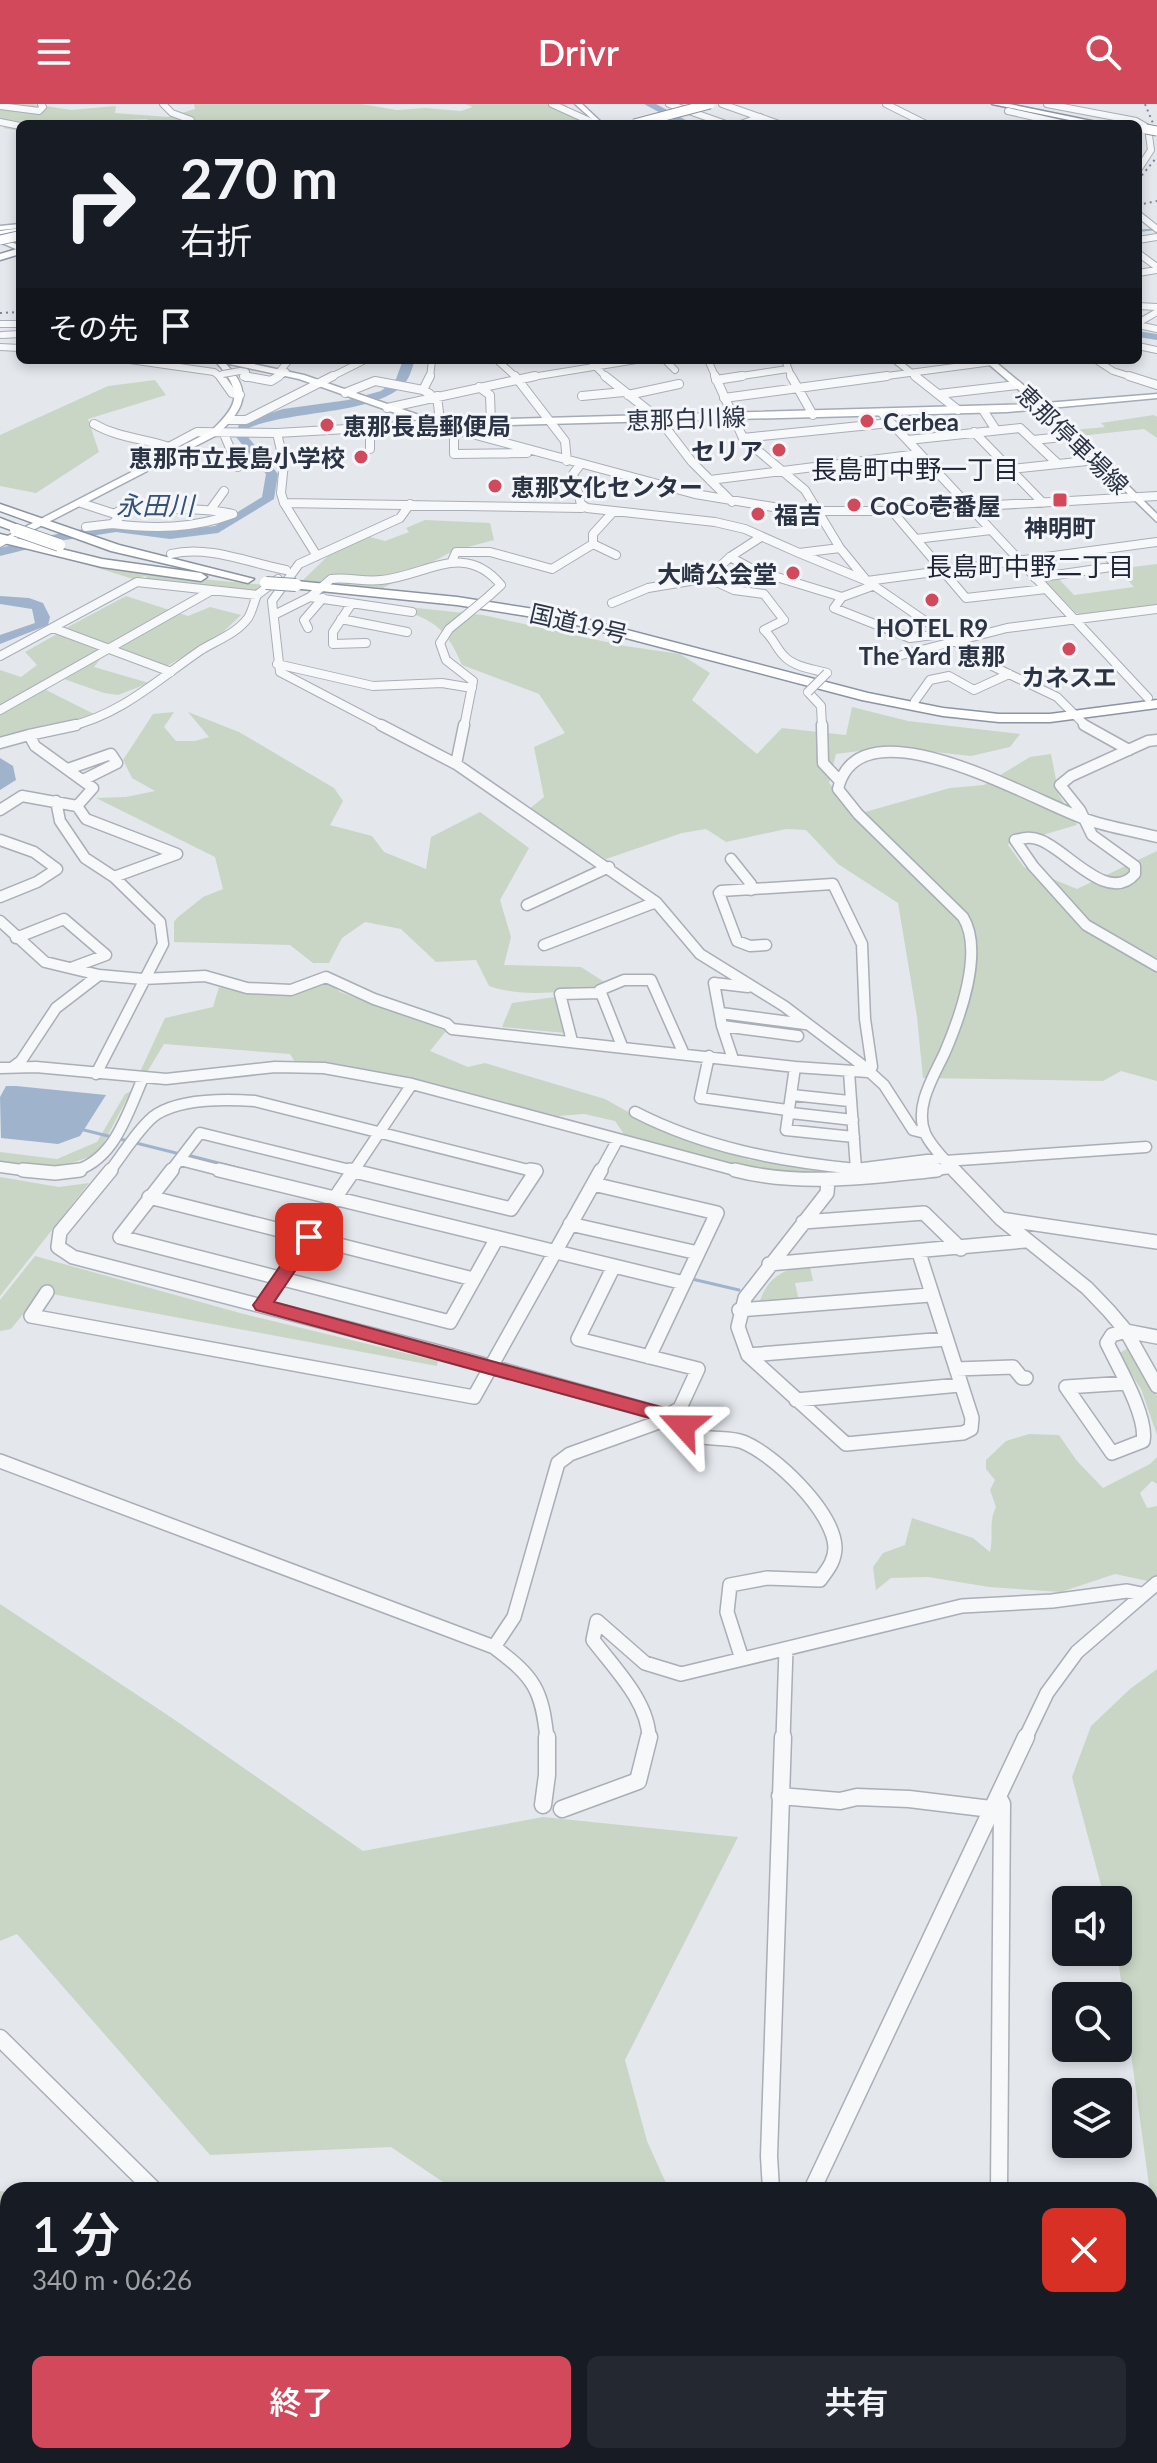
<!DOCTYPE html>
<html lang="ja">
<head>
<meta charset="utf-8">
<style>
	:root { --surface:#171b24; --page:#242831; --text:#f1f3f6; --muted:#9ea1a6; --accent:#d1495b }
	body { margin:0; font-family:Lato,"Noto Sans JP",sans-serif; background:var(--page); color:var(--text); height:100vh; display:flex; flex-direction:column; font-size:30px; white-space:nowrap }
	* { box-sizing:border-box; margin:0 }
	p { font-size:26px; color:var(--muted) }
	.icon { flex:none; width:44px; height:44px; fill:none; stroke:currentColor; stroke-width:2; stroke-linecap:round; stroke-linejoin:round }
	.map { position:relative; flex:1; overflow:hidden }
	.details { position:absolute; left:0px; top:2078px; width:1158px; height:282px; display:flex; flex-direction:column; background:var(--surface); border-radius:24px 24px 0 0; box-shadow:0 4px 12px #0003 }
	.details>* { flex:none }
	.banner { position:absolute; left:16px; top:16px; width:1126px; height:244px; border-radius:12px; box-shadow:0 4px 12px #0003; background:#171b24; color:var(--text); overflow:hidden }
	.tools { position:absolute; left:1052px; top:1782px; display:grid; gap:16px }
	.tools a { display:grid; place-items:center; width:80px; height:80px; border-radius:12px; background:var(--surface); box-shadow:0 4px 12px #0003; font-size:40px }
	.pin { position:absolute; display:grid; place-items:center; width:68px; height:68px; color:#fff; margin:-34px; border-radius:16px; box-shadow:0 4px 12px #0006 }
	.me { position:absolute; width:88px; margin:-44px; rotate:294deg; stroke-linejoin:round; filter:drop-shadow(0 0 6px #0008) }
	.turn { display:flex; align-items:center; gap:28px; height:168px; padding:0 32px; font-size:36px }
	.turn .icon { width:104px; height:104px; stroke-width:2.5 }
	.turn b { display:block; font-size:56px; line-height:68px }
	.then { display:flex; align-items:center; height:76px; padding:0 32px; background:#0003; gap:16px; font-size:30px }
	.round { display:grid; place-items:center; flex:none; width:84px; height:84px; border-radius:12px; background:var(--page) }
	.summary { display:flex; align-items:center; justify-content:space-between; height:136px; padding:0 32px }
	h1 { font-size:48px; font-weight:600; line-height:60px }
	.cta { display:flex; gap:16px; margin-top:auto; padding:16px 32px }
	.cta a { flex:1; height:92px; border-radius:12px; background:var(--accent); color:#fff; font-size:32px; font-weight:600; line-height:92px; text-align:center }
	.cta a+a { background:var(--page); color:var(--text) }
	header { display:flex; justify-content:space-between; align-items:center; height:104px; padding:0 32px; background:var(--accent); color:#fff; font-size:36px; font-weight:600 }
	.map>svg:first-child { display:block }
</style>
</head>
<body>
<header><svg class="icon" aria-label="menu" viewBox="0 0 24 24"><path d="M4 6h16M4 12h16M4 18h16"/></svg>Drivr<svg class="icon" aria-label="search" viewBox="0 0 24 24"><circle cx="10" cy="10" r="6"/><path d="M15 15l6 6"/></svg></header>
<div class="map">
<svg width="1157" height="2359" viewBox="0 0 1157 2359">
	<rect width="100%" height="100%" fill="#e4e7ec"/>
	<path fill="#c9d6c5" d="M0,0H33L71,6L116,2L115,9L168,13L195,5L194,0H361L397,6L425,4L461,7L473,3L465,0H565L584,19L151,20L147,15L20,20V27L3,24L11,19L0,17Z
		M155,276L166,291L88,315L99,348L36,389L0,382V331L108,282Z
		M1154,311L1157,313V334L1144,325L1079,332L1074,326L1105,323L1101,319Z
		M425,416L490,419L494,436L453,447L383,484L302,477L333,447L370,433L385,437L409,428L406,424Z
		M66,454L192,474L265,481L260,488L147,477L146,472L133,475Z
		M1157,460V501L1153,502L1082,511L1076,509L1044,476L1057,473L1074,491L1134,483L1117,465Z
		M126,492L188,512L210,503L241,511L222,529L164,564L66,524Z
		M379,500L483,511L625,542L680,550L710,569L692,596L757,650L782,624L846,631L852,603L908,617L1020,630L1010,643L971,652L890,643L836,650L829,679L858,710L950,684L984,681L1030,653L1051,650L1059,691L1077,721L1039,732L1013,733L1008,741L1024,763L1077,785L1157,747V977L1121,967L1103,977L923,974L917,913L898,799L838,760L806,726L786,725L726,738L706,725L682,729L606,755L528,706L544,693L534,643L565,629L539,590L462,561C443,514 423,513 379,500Z
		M57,530L105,549L94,563L149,579L118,591L104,589L61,574L46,586L98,612L0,641V566L21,573L37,561L25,548Z
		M174,608L164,623L176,637H195L209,633L188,608L239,628L334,684L343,697L330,721L372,732L384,748L426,765L431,733L480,708L529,744L500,796L511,833L504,861L581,863L609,881C570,887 527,895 489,882L476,856L436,858L401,825L365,818L342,834L329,859H313L290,841L174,838V818L177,814L203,793L223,785L215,753L96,694L126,693L155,687L132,674L123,656L153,610Z
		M327,877L340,888L446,927L430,947L468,963L485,959L605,995L653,1022L697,1040L750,1056L829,1065L828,1071L754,1065L626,1033L615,1017L584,1010L558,1012L408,974L295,958L290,950L164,940L146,970H139L165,914L213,903L219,883C262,892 285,892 327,877Z
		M555,893L565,929L502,923L512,899Z
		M131,987L98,1050L60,1063L0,1058V1048L57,1055L97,1038L125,990Z
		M0,1073L59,1083L89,1079L0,1192Z
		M35,1152L240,1209L438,1257L437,1262L41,1188L11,1225L0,1227V1196Z
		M810,1162L813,1177L795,1179L799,1197L759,1199C768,1173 783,1164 810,1162Z
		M1130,1243L1157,1292V1331L1141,1285L1118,1250Z
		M1029,1330L1059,1331L1077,1357L1103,1384L1150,1360L1157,1353V1380L1152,1377L1140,1389L1147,1404L1157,1402V1479L1115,1470L1061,1488L989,1483L928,1473L891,1474L876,1486L873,1463L883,1449L905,1441L912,1414L973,1434L990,1448C994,1431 988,1419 996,1403L990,1386L995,1376L986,1365V1356L1006,1337Z
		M0,1500L172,1614L363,1747L543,1713L738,1733L625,1956L647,2037L669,2086H455L391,2043L210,2051L17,1830L0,1837Z
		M1157,1565V2359H1112L1111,2352H1150V2113L1153,2110L1117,1848L1118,1796H1105L1072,1673L1091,1622L1130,1585Z
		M0,2087L8,2088V2352H256L251,2359H0Z"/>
	<path fill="#9fb4cc" d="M6,982H16L106,991L80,1032L58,1040L1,1034L0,993Z"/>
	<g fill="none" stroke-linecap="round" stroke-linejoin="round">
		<path stroke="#9fb4cc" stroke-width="2" d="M1138,127L1157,125"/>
		<path stroke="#9fb4cc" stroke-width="3" d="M84,1026L180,1050
			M187,1051L258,1069
			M692,1175L739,1186"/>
		<path fill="#9fb4cc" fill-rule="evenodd" d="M644,0H656L693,20H681Z
			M0,135L20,136V142L0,141Z
			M1138,227L1157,230V236L1138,233Z
			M403,256H415C412,264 410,273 405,279C378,311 290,306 249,324L248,333L278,370L274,395L218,429L170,435L116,428L65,436L0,452V444L65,428L116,420L170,427L215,422L262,393L266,370L236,333L239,319L283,305L348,296L381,287L396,275Z
			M0,492L29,494L43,499L50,513L48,521L0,540V531L35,519L32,505L0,500Z
			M0,654L13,662L16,676L0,686Z"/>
		<g stroke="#a9aeb7" stroke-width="8">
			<path id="minor-far4" d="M163,0L172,9L191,16V20
				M552,0L594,19
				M669,0L726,20
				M722,0L779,20
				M886,0L926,20
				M1047,0L1136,17L1148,24L1151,46L1138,66
				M0,2L39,7L43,3L41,0
				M1008,7L1065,20
				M0,18L20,22
				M741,20L760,13
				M1138,110L1157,125
				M1138,136L1157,133
				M1138,149L1157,163
				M1138,169L1157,166
				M1138,202L1157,203
				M1138,219L1157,208
				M0,220H20
				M1138,221L1157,225
				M2,231L20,230
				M1138,242L1157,246
				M0,243L20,244
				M130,256L214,268L222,274
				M497,256L517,274
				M665,256L675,266
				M708,256L716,274
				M785,256L792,274
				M895,256L918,274
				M1096,256L1113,267L1135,274
				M593,260L607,274
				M240,267L246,268L243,271L246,274
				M280,267L289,256
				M276,274L286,268
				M329,274L365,256
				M430,274L432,256
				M526,274L636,256
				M728,274L788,265
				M872,274L992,258"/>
		</g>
		<g stroke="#a9aeb7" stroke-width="10">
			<path id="minor-far3" d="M220,272L232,289L240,291
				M244,272L271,277L279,272
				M515,272L565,337L567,357
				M605,272L659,315L692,358L732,398
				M715,272L743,334L805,386L840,444L867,477L988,560L1057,593L1087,623
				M791,272L813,311
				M915,272L958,306
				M1129,272L1157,281
				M716,276L742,272
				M479,283L490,291L491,319
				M345,289L375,277L423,286
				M430,290L423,286L430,272
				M939,290L1017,281
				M628,291L679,280
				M582,292L624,288
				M724,294L887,272
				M387,304L535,272
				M983,306L996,326
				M882,309L1148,594
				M228,316H246L333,272
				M94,320C118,334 143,334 169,343L197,328L277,329L435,320L695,390L797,407H892L1157,392
				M435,320L440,317L437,292
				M370,325V345
				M454,326V350L527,349
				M974,328L1043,399
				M277,329L284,359L281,389L284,399L317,452
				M224,330L238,363
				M743,334L890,319
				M908,336L1020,324L1058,360
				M1033,336L1072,332
				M580,361L573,370L581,400L587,404L715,418L745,425L799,449L840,444
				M1012,365L1096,356
				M710,376L919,350
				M81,399L121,412L112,420L86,423
				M284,399L582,404L581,400
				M211,405L224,387
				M892,407L966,494L1046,485
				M112,420C154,425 193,425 233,410C198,402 166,408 129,401L114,410
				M761,433L730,453L708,474L734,486L764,490L784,516L764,526C774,535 776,544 784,552C794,563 813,565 827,569
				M916,435L991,426
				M593,440L616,451
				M799,449L867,477L1157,438
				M171,450C209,441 249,459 286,466
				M730,453L754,466L842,493
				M452,457L456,448H490L552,465L593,440V430L613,408
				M1035,474L1118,462L1101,446
				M875,481L842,493L834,504L910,534L941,530
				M310,493L331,475C348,473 364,478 381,476C426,472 464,436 501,481L489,492
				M352,499L333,528V540L366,539
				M612,499L648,484L708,474
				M274,511L310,493L412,508
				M341,515L407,528
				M53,524L171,568
				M308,524L304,516L323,494
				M902,551L1007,524L1157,505
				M0,552L137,478L257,491L278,475
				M277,560L373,582L442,579L472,584
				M808,588L821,602L822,623
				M915,597L930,576L949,572L974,586L1009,570
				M0,606L209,488
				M67,623C121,611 157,576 201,546C217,536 236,530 248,514C252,508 254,498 257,491
				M385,623L280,568L272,497L299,460L400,414L410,400
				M464,623L473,577L446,556L440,539L449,525L465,512"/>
		</g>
		<g stroke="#a9aeb7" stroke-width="13">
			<path id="minor-far2" d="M76,621L29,631L35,642L93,684L77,702
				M381,621L456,660L656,798L700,850L784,902L862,961L884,981L913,1026L925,1029
				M822,621L823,659L838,675
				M1084,621L1129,646
				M1157,636L1148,637L1071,672L1060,681L1080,706L1092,731L1135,762V770C1108,801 1066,745 1040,736C1031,732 1024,734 1015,736L1033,762L1086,821L1157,862
				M0,639L29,631
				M456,660L464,621
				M68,665L111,650L117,659L83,676
				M56,697L60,717L85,754L114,773L160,818L163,840L96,970
				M0,706L22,692L77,702L86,715L177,750L114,773
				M0,736L34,748L57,765L37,778L0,793
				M731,755L751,780V786
				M527,801L609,763
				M0,817L45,858L99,871L143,875L205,872L247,884L291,886L326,873L374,895L447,920L452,925L795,963L868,968
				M16,834L64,815L106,851L71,864
				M544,841L656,798
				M766,841L750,842L737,837L719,789L721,787L833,780L862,840L865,915L872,963L868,968
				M601,889L622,942
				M721,909L805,920
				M722,922L798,932
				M572,937L560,890L601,889L600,886L624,876H651L683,948
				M709,952L700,994L787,1006
				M733,955L722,922L714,879L748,883
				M13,963L21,957L56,904L99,871
				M795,963L786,1026L854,1033
				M0,964L36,963L166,975L275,963L324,964L412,980L742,1068
				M849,968L856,1065L943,1054
				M792,991L849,997
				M635,1008C705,1044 778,1057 856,1065
				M791,1009L853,1016
				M180,1056L227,1068
				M945,1057L1146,1043
				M0,1063L37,1068
				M70,1068C114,1059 127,1010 143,974
				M109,1068C121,1053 142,1019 157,1010C183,994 226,995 255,997L536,1068
				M170,1068L200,1029L358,1068
				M353,1068L412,980
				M600,1068L618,1035
				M919,1068L951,1064
				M956,1068C946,1057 931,1043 925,1029C914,1002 934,972 945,948C960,913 984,847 963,813L858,710L838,685C859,593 1035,698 1085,715C1108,723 1133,727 1157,733"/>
		</g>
		<g stroke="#a9aeb7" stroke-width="16">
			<path id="minor-far1" d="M23,1066L55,1069L80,1066
				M111,1066L60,1128L58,1143L73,1153L435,1247L668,1312C678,1319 688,1329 699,1332C714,1336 729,1333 743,1338C775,1351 833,1407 835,1443C835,1457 828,1465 820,1476L767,1474L730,1481L727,1508L742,1555
				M172,1066L120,1133L450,1218L497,1134
				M219,1066L684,1179
				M350,1066L511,1105L536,1067L530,1066
				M735,1066C801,1083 870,1073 937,1066
				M954,1066L1001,1115L1087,1184L1109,1207L1126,1227L1157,1282
				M828,1075L827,1089L745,1194L738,1223L748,1251L846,1340L963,1329L971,1325L972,1314L919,1149
				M593,1080L717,1109L649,1253
				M149,1093L473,1175
				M1001,1115L1157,1138
				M803,1118L924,1109L961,1145
				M570,1120L698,1149
				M769,1160L1025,1137
				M47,1188L31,1212L474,1293L601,1066
				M262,1201L354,1066
				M739,1206L930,1191
				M748,1251L946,1235
				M956,1265L1013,1263L1022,1274H1026
				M1066,1283L1112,1349L1143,1337C1148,1313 1118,1262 1107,1239L1112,1231L1126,1227L1157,1233
				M1066,1283L1127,1279
				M796,1296L960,1281
				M0,1357L494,1543C534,1573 542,1585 547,1635
				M597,1517L645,1559L681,1570L962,1502L1052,1497L1127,1487L1142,1490
				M597,1517L593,1536C614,1564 649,1598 649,1635
				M494,1543L514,1513L558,1359L570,1350L659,1318L680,1304L698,1265L578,1235L614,1162
				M783,1635L786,1545
				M1025,1635L1047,1589L1077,1548L1157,1479"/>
		</g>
		<g stroke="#a9aeb7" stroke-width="19">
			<path id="minor" d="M780,1692L840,1697L857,1693L909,1695L991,1705
				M998,1693L1002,1700L999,2086
				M543,1701L547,1671V1633
				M562,1705L638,1677L649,1633
				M0,1934L154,2086
				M771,2086L769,2052L783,1633
				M812,2086L1026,1633
				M214,2352L217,2359
				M810,2352L811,2359
				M999,2352V2359"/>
		</g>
		<g stroke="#a3abb8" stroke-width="3">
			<path id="major" d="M575,0H582L600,17V19L590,20L594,17Z
				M20,120V124L0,126V122Z
				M0,133L20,142V147L0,138Z
				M220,256H235L304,271L436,317L1035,300L984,256H993L1045,299L1157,290V294L1050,304L1157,410V418L1041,305L1007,308L435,323L299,275L225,259C254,288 244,305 217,331L0,443V436L211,327C239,301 243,288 217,259Z"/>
		</g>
		<g stroke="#8b94a3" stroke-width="3">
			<path id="highway" d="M992,0H1009L1106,20H1089Z
				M20,124V130L0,133V127Z
				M20,144V150L0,156V150Z
				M0,400L119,441L254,475L248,479L111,447L0,407Z
				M0,414L23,423L25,425L19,429L0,422Z
				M0,430L102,455L201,469L207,473L201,477L102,463L0,438Z
				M296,477L457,493L566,510L868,589L943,604L999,610H1050L1157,596V604L1050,618H999L943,612L862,596L565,518L457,501L292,484L290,481Z"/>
		</g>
		<use href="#minor-far4" stroke="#f7f8fa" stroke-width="6"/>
		<use href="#minor-far3" stroke="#f7f8fa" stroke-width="8"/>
		<use href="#minor-far2" stroke="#f7f8fa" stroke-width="10"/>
		<use href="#minor-far1" stroke="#f7f8fa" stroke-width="13"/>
		<use href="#minor" stroke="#f7f8fa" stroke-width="16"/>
		<use href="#major" fill="#fff" fill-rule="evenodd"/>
		<use href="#highway" fill="#fff" fill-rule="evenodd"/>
		<path stroke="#7d8696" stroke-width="2" stroke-dasharray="2 4" stroke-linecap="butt" d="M1145,0L1157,29
			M1138,76L1157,53
			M1138,101L1157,97
			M0,209L20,208"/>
		<g stroke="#a9aeb7" stroke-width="8" stroke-linecap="butt">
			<path id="minor-bridge-far1" d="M223,270L240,267"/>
		</g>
		<g stroke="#a9aeb7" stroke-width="10" stroke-linecap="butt">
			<path id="minor-bridge" d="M465,512L489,492
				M808,588L827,569"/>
		</g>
		<g stroke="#8b94a3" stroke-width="11" stroke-linecap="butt">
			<path id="highway-bridge-far1" d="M634,20L710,0
				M1146,25L1157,27
				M0,136L18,132"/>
		</g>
		<g stroke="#8b94a3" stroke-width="14" stroke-linecap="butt">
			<path id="highway-bridge" d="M16,426L59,441
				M266,479L296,481"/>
		</g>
		<use href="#minor-bridge-far1" stroke="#f7f8fa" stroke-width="6"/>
		<use href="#minor-bridge" stroke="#f7f8fa" stroke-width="8"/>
		<use href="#highway-bridge-far1" stroke="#fff" stroke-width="9"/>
		<use href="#highway-bridge" stroke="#fff" stroke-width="12"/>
	</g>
	<path fill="#d1495b" stroke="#882f3b" stroke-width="2" d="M309,1127L318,1133L274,1198L668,1305L690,1317L693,1322L683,1329L661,1317L639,1311L256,1206L253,1201L256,1197L303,1129Z"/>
	<g fill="#d1495b" stroke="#f4f6f9" stroke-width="3">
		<circle cx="867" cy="317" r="8"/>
		<circle cx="327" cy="321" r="8"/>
		<circle cx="779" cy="346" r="8"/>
		<circle cx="361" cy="353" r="8"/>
		<circle cx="495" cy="382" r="8"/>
		<rect x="1052" y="388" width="16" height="16" rx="4"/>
		<circle cx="854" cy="401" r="8"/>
		<circle cx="758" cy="410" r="8"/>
		<circle cx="793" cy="469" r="8"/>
		<circle cx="932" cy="496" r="8"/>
		<circle cx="1069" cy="545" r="8"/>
	</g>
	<g text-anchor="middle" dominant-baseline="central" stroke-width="6" stroke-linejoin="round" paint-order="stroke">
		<g font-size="24" fill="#2b3445" stroke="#f4f6f9">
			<text transform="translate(686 314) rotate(-2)">恵那白川線</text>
			<text transform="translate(1073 335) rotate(44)">恵那停車場線</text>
			<text transform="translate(579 519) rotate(13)">国道19号</text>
		</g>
		<g font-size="24" font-weight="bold" fill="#2b3445" stroke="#f4f6f9" text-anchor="start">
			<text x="883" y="317">Cerbea</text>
			<text x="343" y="321">恵那長島郵便局</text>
			<text x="763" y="346" text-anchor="end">セリア</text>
			<text x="345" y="353" text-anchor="end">恵那市立長島小学校</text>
			<text x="511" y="382">恵那文化センター</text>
			<text x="870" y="401">CoCo壱番屋</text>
			<text x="774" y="410">福吉</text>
			<text x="1060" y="423" text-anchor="middle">神明町</text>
			<text x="777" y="469" text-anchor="end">大崎公会堂</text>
			<text x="932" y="523" text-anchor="middle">HOTEL R9<tspan x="932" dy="28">The Yard 恵那</tspan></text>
			<text x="1069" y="572" text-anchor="middle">カネスエ</text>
		</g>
		<g font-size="26" fill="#1d2536" stroke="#f4f6f9">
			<text x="915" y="365">長島町中野一丁目</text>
			<text x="1030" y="462">長島町中野二丁目</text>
		</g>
		<g font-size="26" font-style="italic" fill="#34527a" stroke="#f4f6f9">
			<text x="155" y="401">永田川</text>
		</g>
	</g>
</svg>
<div class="tools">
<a><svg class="icon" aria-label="sound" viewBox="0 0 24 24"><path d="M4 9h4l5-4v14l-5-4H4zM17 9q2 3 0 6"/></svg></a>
<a><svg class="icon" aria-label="search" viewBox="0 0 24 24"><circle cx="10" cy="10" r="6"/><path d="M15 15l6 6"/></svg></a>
<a><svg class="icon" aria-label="layers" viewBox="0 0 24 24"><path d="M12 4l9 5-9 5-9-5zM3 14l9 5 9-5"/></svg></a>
</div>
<div class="pin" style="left:309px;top:1133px;background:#d93025"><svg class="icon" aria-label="arrive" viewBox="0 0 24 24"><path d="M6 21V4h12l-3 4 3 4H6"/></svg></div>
<svg class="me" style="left:683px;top:1322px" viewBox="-20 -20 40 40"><path d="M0-17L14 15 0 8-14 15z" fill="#d1495b" stroke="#fff" stroke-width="4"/></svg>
<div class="banner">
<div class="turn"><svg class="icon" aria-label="right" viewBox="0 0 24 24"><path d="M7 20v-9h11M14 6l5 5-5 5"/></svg><div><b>270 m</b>右折</div></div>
<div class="then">その先<svg class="icon" aria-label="arrive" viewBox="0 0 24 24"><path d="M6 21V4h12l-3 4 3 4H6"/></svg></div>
</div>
<section class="details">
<div class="summary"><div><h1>1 分</h1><p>340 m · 06:26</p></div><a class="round" style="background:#d93025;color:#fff"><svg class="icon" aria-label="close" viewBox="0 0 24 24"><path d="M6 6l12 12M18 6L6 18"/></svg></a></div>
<div class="cta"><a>終了</a><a>共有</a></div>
</section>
</div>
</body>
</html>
